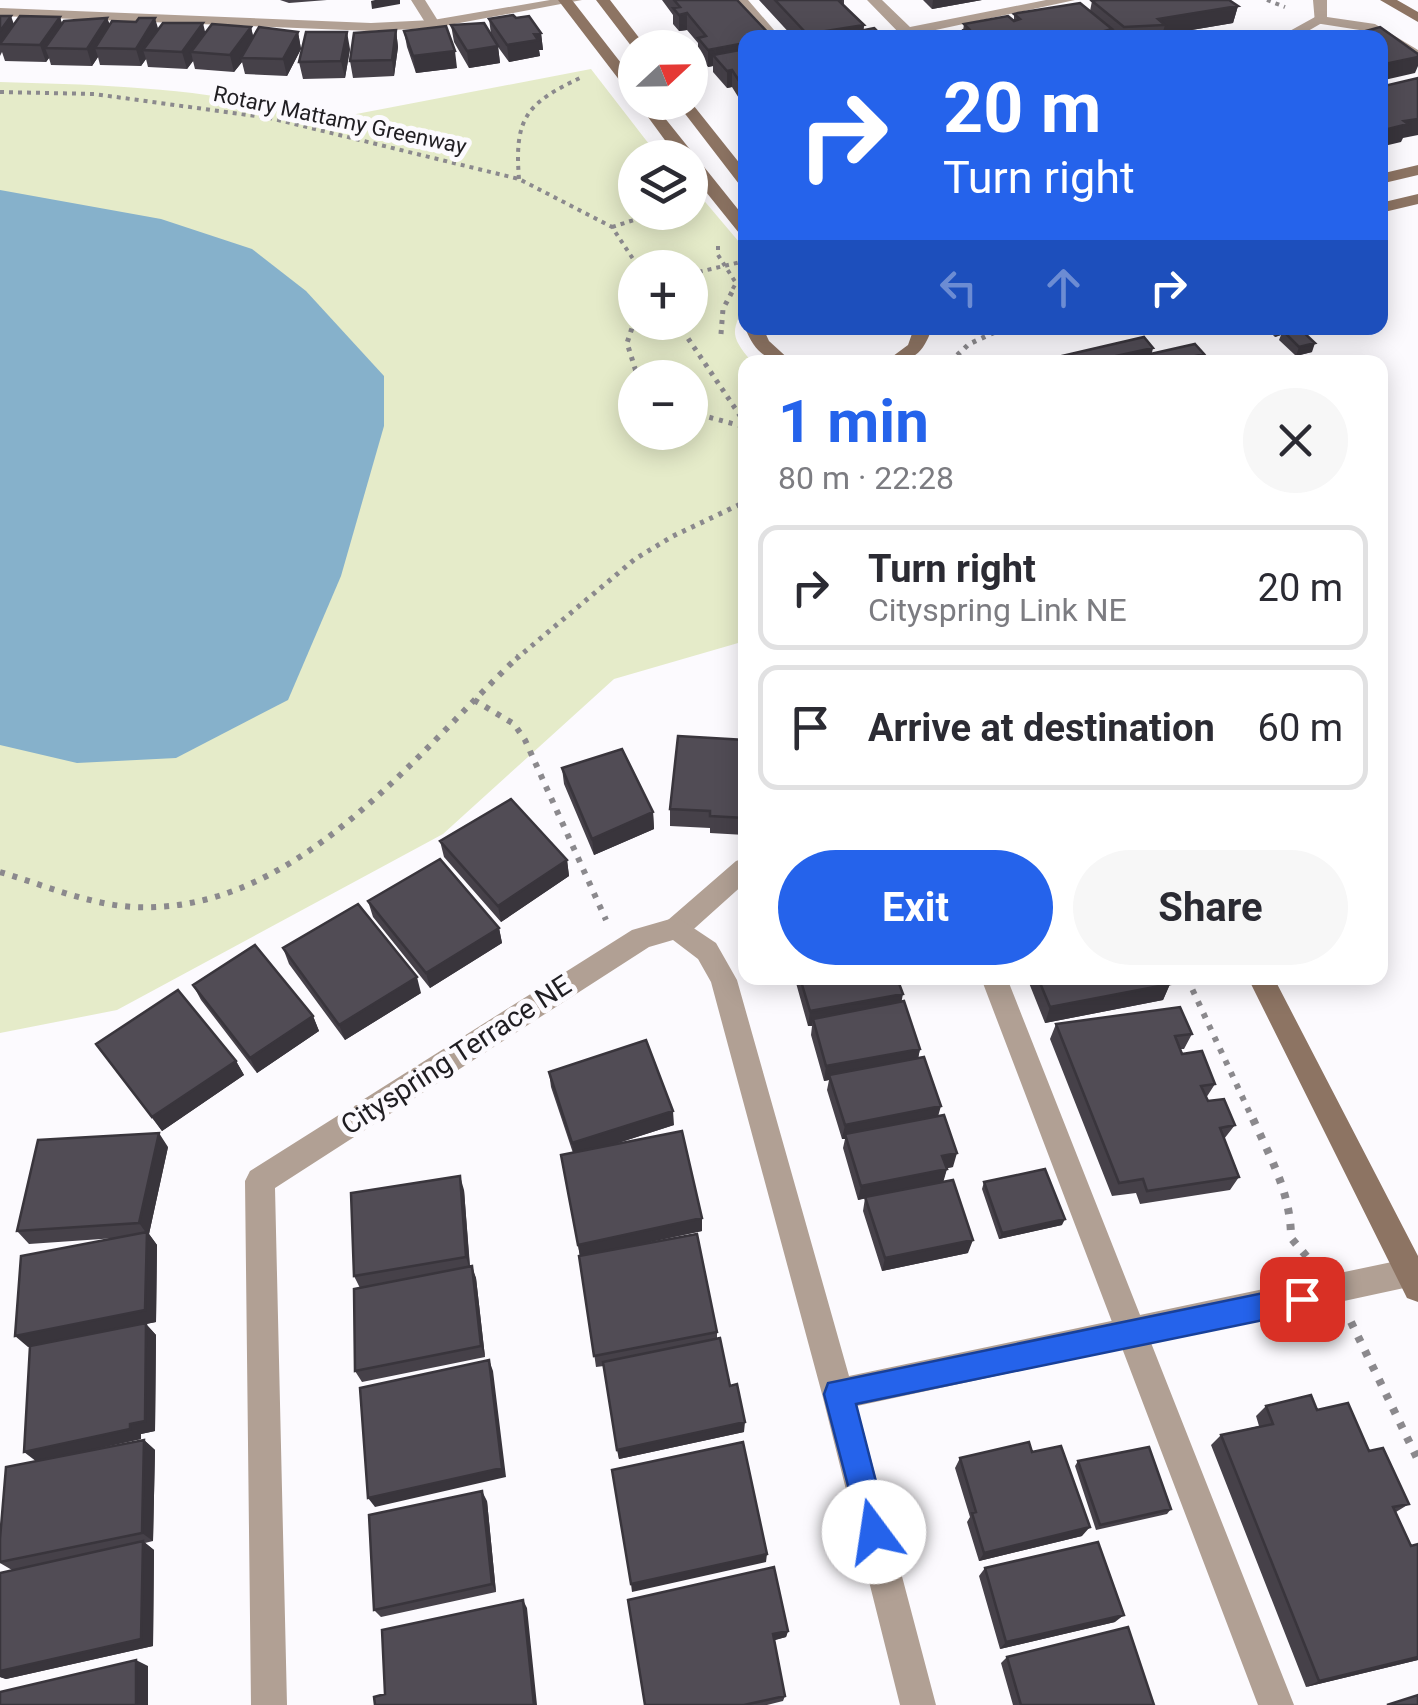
<!DOCTYPE html>
<html lang="en">
<head>
<meta charset="utf-8">
<style>
	:root { --surface:#fff; --page:#f7f7f7; --text:#2b2b33; --muted:#7c7c81; --line:#e1e1e2; --accent:#2563eb }
	body { margin:0; font-family:Roboto,sans-serif; background:var(--page); color:var(--text); height:100vh; display:flex; flex-direction:column; font-size:38px; white-space:nowrap }
	* { box-sizing:border-box; margin:0 }
	p { font-size:32px; color:var(--muted) }
	.icon { flex:none; width:55px; height:55px; fill:none; stroke:currentColor; stroke-width:2; stroke-linecap:round; stroke-linejoin:round }
	.map { position:relative; flex:1; overflow:hidden }
	.side { position:absolute; left:738px; top:355px; width:650px; height:630px; display:flex; flex-direction:column; background:var(--surface); border-radius:20px; box-shadow:0 5px 25px #0003 }
	.side>* { flex:none }
	.top-card { position:absolute; left:738px; top:30px; width:650px; height:305px; border-radius:20px; box-shadow:0 5px 25px #0003; background:#2563eb; color:#fff; overflow:hidden }
	.needle { width:65px; rotate:68deg }
	.buttons { position:absolute; left:618px; top:30px; display:grid; gap:20px }
	.buttons a { display:grid; place-items:center; width:90px; height:90px; border-radius:50%; background:var(--surface); box-shadow:0 5px 25px #0003; font-size:50px }
	.pin { position:absolute; display:grid; place-items:center; width:85px; height:85px; color:#fff; margin:-42px; border-radius:20px; box-shadow:0 5px 15px #0006 }
	.me { position:absolute; width:110px; margin:-55px; rotate:346deg; stroke-linejoin:round; filter:drop-shadow(0 0 8px #0008) }
	.turn { display:flex; align-items:center; gap:35px; height:210px; padding:0 40px; font-size:45px }
	.turn .icon { width:130px; height:130px; stroke-width:2.5 }
	.turn b { display:block; font-size:70px; line-height:85px }
	.lanes { display:flex; align-items:center; height:95px; padding:0 40px; background:#0003; justify-content:center; gap:50px; direction:ltr }
	.lanes .off { opacity:.35 }
	.round { display:grid; place-items:center; flex:none; width:105px; height:105px; border-radius:52px; background:var(--page) }
	.summary { display:flex; align-items:center; justify-content:space-between; height:170px; padding:0 40px }
	h1 { font-size:60px; font-weight:700; line-height:75px; color:var(--accent) }
	.action { display:flex; gap:20px; margin-top:auto; padding:20px 40px }
	.action a { flex:1; height:115px; border-radius:60px; background:var(--accent); color:#fff; font-size:40px; font-weight:700; line-height:115px; text-align:center }
	.action a+a { background:var(--page); color:var(--text) }
	ul { padding:0; list-style:none }
	li { display:flex; align-items:center; gap:30px; height:125px; margin:0 20px 15px; padding:0 20px; border:5px solid var(--line); border-radius:20px }
	li div { flex:1 }
	li b { display:block; font-size:38px }
	li em { font-style:normal }
	.map>svg:first-child { display:block }
</style>
</head>
<body>
<div class="map">
<svg width="1418" height="1705" viewBox="0 0 1418 1705">
	<rect width="100%" height="100%" fill="#fcfafe"/>
	<path fill="#e5ebc9" fill-rule="evenodd" d="M591,69L659,157L635,158V212H690V184L745,249C745,263 749,284 745,298C736,331 725,331 752,362H745V641L614,679L443,834L117,1010L0,1033V82C107,85 222,88 325,120ZM635,268H690V322H635ZM635,378H690V432H635Z"/>
	<path fill="#86b1cb" d="M0,190L161,219L252,249L306,291L384,376V426L341,576L288,700L176,758L77,763L0,745Z"/>
	<g fill="none" stroke-linecap="round" stroke-linejoin="round">
		<path stroke="#8b898d" stroke-width="4" stroke-dasharray="4 5" stroke-linecap="butt" d="M1267,0L1285,7
			M0,92L94,94L270,118L519,179L612,227L639,268
			M519,179C514,117 527,103 582,77
			M612,227L659,212
			M718,246V255L736,283L731,292
			M690,274L745,261"/>
		<path stroke="#8b898d" stroke-width="5" stroke-dasharray="4 6" stroke-linecap="butt" d="M635,319L627,343L638,378
			M677,322L745,423
			M721,334L723,309L733,290
			M950,362L969,344L1004,328
			M690,412L745,427
			M516,659L635,559L673,536L745,502"/>
		<path stroke="#8b898d" stroke-width="6" stroke-dasharray="5 8" stroke-linecap="butt" d="M474,700L514,724L525,740L606,920
			M0,872C44,885 87,904 133,907C296,915 412,757 519,656
			M1187,978L1254,1122"/>
		<path stroke="#8b898d" stroke-width="8" stroke-dasharray="6 10" stroke-linecap="butt" d="M1253,1119C1271,1159 1291,1194 1291,1238L1308,1258
			M1351,1322L1418,1460"/>
		<path fill="#b1a094" fill-rule="evenodd" d="M411,0H425L440,24L438,27H428Z
			M733,0H748L781,38H766Z
			M1313,0H1327V17L1375,24L1418,50V60L1366,31L1315,23Z
			M745,858V883L686,936L677,939L668,936L664,928L668,920L736,861Z
			M981,978H1007L1294,1705H1258Z"/>
		<path fill="#b1a094" fill-rule="evenodd" d="M550,0H582L433,28L371,31L0,16V8L371,23L433,20Z
			M867,0H882L910,27L1046,0H1075L917,34L920,38H904Z
			M1315,17L1327,20L1296,38H1277Z
			M677,917L716,943L737,980L849,1376L1411,1258L1418,1261V1285L857,1406L936,1705H900L822,1394L711,982L698,959L673,940L649,947L275,1188L287,1705H251L245,1181L250,1171L632,930Z"/>
		<path fill="#8d7463" fill-rule="evenodd" d="M558,0H572L635,81V96L630,94Z
			M596,0H610L647,48H635V51Z
			M1380,0H1397L1418,12V22Z
			M690,101L745,170V186L739,184L676,102Z
			M637,102H652L745,218V234L739,233L690,172V158H678Z
			M1418,165V175L1380,184V174Z
			M1418,194V204L1380,213V203Z
			M745,328H763L769,341L792,362C766,362 755,352 745,328Z
			M914,328H932C923,354 913,362 885,362L908,345Z
			M1248,978H1274L1418,1256V1302L1407,1298Z"/>
	</g>
	<path fill="#464149" d="M280,0H327L289,3Z
		M662,0H737L745,38V108L732,87L727,88L713,72V66L708,67L698,55V43L687,30L679,31L673,24V15Z
		M759,0H844V5L864,25L863,30L884,38H794Z
		M923,0H982L932,9Z
		M1092,1L1238,6L1233,23L1162,35V38H1113L1111,36V38H962L964,24L1014,20V14L1090,11Z
		M0,16L14,24L60,17L62,24L107,18L110,25L205,33L251,27L253,37L298,32L301,49L287,76L245,74L242,62L234,72L195,69L193,61L187,69L148,67L146,59L141,66L100,65L98,57L92,66L51,65L49,58L46,62L5,61L2,52L0,56Z
		M516,18L541,33L543,50H539L540,56L509,62L498,47L500,63L469,68L454,42L451,25L491,34L489,19Z
		M396,30L398,47L394,76L353,78L350,61Z
		M404,31L457,68L416,73L407,47Z
		M350,49L345,78L303,79L299,62Z
		M1266,328H1299L1312,352L1296,356L1279,340L1281,335L1275,337Z
		M745,740V835L710,833V828L670,826V809Z
		M562,768L653,812L654,829L594,855L564,784Z
		M440,841L567,860L569,876L501,922L444,857Z
		M368,901L499,928L502,943L430,988L373,917Z
		M283,948L421,993L345,1040L289,964Z
		M796,978L901,1001L920,1049L918,1058L938,1116L953,1167L947,1168L943,1181L968,1253L882,1271L863,1211L865,1198L858,1200L843,1148L845,1139H842L827,1090L829,1080L824,1081L811,1035L812,1026H808L796,983Z
		M1027,978H1167L1170,984L1163,1000L1045,1023Z
		M193,985L313,1016L319,1031L257,1073L201,1000Z
		M1056,1024L1192,1034L1184,1049H1180L1182,1054L1215,1084L1206,1098L1208,1101L1235,1125L1224,1139L1239,1177L1230,1190L1140,1204L1136,1193L1112,1196L1050,1039Z
		M96,1044L236,1061L244,1075L162,1131Z
		M549,1072L674,1125L609,1146L702,1231L616,1249L717,1332V1339L744,1432L619,1459L604,1366L596,1367L580,1256L561,1155L573,1153L551,1087Z
		M168,1147L149,1234L157,1245L156,1322L146,1324L156,1335L155,1431L141,1434V1439L81,1452L144,1440L155,1450L153,1541L145,1543L154,1550L153,1646L6,1679L0,1677V1573L12,1570L0,1563V1539L37,1461L30,1347H28L116,1238L29,1244L17,1231Z
		M984,1182L1062,1225L999,1239L982,1189Z
		M464,1190L470,1266L476,1278L485,1357L362,1382L355,1371L360,1288L354,1276Z
		M1266,1406L1317,1410L1369,1451L1409,1504L1396,1512L1411,1546L1418,1660L1306,1687L1211,1445L1221,1435L1259,1426L1256,1416Z
		M960,1458L1082,1536L979,1561L967,1522L970,1517L955,1468Z
		M1078,1461L1171,1509L1167,1514L1096,1530L1075,1466Z
		M487,1501L496,1592L381,1617L374,1610Z
		M985,1568L1115,1622L1000,1649L979,1576Z
		M788,1631L786,1637L774,1640L785,1696L783,1701L767,1705H645Z
		M1007,1657L1154,1705H1013L1001,1663Z"/>
	<path fill="#39353c" d="M375,0H400V4L372,9L371,1Z
		M933,0H982L932,9Z
		M1238,6L1233,23L1162,35L1165,25L1158,19Z
		M687,13V30L679,31V15Z
		M11,16L17,33L0,44V31Z
		M60,17L65,33L45,48L49,58L46,62L40,45Z
		M107,18L113,34L95,48L98,57L92,66L87,49Z
		M155,18L160,35L143,50L146,59L141,66L136,49Z
		M203,23L207,40L191,52L193,61L187,69L182,52Z
		M864,25L863,38H807V34Z
		M251,27L255,44L241,58L242,62L234,72L230,55Z
		M1112,29L1111,38H1079Z
		M396,30L398,47L394,76L392,60Z
		M298,32L301,49L287,76L283,59Z
		M347,32L350,49L345,78L341,61Z
		M541,33L543,50H539L540,56L509,62L507,45Z
		M745,43V60L713,55V66L708,67V50Z
		M498,46L500,63L469,68L467,51Z
		M455,51L457,68L416,73L413,56Z
		M1418,57V66L1415,73L1380,81V65Z
		M732,70V87L727,88V71Z
		M1418,119V135L1403,138L1401,142L1380,147V140L1384,130L1404,121Z
		M1279,328H1295L1283,331L1281,335L1275,337Z
		M1315,343L1312,352L1296,356L1299,347Z
		M1153,348L1151,357L1125,362H1088Z
		M1204,354L1202,362H1170Z
		M653,812L654,829L594,855L592,839Z
		M567,860L569,876L501,922L498,906Z
		M499,928L502,943L430,988L426,973Z
		M417,977L421,993L345,1040L339,1025Z
		M1170,984L1163,1000L1045,1023L1050,1007Z
		M903,994L900,1009L813,1019L812,1026H808L810,1011Z
		M313,1016L319,1031L257,1073L250,1058Z
		M920,1049L917,1064L829,1075V1080L824,1081L826,1066Z
		M236,1061L244,1075L162,1131L152,1117Z
		M941,1106L937,1120L845,1134V1139H842L845,1125Z
		M673,1111L674,1125L574,1157L572,1143Z
		M159,1133L168,1147L149,1234L157,1245L156,1322L146,1324L156,1335L155,1431L141,1434V1439L37,1462L24,1452L146,1324L28,1347L15,1336L147,1234L139,1223Z
		M957,1153L953,1167L938,1170L942,1156Z
		M947,1169L943,1183L858,1200L861,1186Z
		M460,1176L464,1190L470,1270L466,1257Z
		M702,1218V1231L580,1257L578,1245Z
		M1065,1219L1062,1225L999,1239L1002,1233Z
		M973,1240L968,1253L882,1271L885,1258Z
		M472,1266L476,1278L485,1357L481,1346Z
		M489,1360L493,1371L506,1477L375,1507L368,1498Z
		M745,1422L744,1432L619,1459L617,1450Z
		M144,1440L155,1450L153,1541L142,1533Z
		M482,1491L487,1501L496,1592L492,1584Z
		M1090,1527L1082,1536L979,1561L984,1553Z
		M143,1541L154,1550L153,1646L6,1679L0,1677V1671Z
		M767,1554L766,1562L632,1592L631,1584Z
		M523,1600L527,1608L537,1705H534Z
		M1124,1615L1115,1622L1000,1649L1006,1642Z
		M788,1631L786,1637L772,1641L773,1634Z
		M1418,1657V1660L1306,1687L1319,1681Z
		M136,1660L148,1666V1705H136Z"/>
	<path fill="#514c55" stroke="#39353c" stroke-width="2.5" d="M674,0H737L772,37L745,38V43L708,50L698,38L706,36L687,13L679,15L673,8L680,7Z
		M775,0H842L839,1L864,25L807,34Z
		M1097,0H1229L1238,6L1158,19L1165,25L1124,27L1092,1Z
		M1080,3L1112,29L1079,38H972L964,30L969,29L964,24L1008,16L1014,21L1020,19L1014,14L1018,13Z
		M513,15L516,18L529,16L541,33L534,34L538,40L507,45L489,19Z
		M0,16H11L0,31Z
		M20,16L60,17L40,45L0,44Z
		M107,18L87,49L45,48L64,21Z
		M139,18H155L136,49L95,48L112,21L136,22Z
		M163,23H203L182,52L143,50Z
		M484,23L498,46L467,51L451,25Z
		M212,24L251,27L230,55L191,52Z
		M446,26L455,51L413,56L404,31Z
		M259,27L298,32L283,59L241,58Z
		M1380,27L1418,54V57L1380,65V38H1340Z
		M874,28L884,38H824Z
		M396,30L392,60L350,61L354,33Z
		M306,32H347L341,61L299,62Z
		M745,49V90L732,70L727,71L713,55Z
		M1418,78V119L1404,121L1408,124L1384,130L1380,127V87Z
		M1295,328H1299L1315,343L1299,347L1283,331Z
		M1144,337L1153,348L1088,362H1068L1062,356Z
		M1195,344L1204,354L1170,362H1115Z
		M678,736L745,740V818L710,816V811L670,809Z
		M622,749L653,812L592,839L562,768Z
		M511,799L567,860L498,906L440,841Z
		M440,859L499,928L426,973L368,901Z
		M358,904L417,977L339,1025L283,948Z
		M255,945L313,1016L250,1058L193,985Z
		M800,978H897L903,994L810,1011Z
		M1038,978H1167L1170,984L1050,1007Z
		M178,990L236,1061L152,1117L96,1044Z
		M904,1001L920,1049L826,1066L813,1019Z
		M1180,1007L1192,1034L1175,1036L1182,1054L1202,1051L1215,1084L1201,1086L1208,1101L1224,1099L1235,1125L1220,1128L1239,1177L1147,1191L1143,1179L1119,1183L1056,1024Z
		M646,1040L673,1111L572,1143L549,1072Z
		M924,1057L941,1106L845,1125L829,1075Z
		M944,1115L957,1153L942,1156L947,1169L861,1186L845,1134Z
		M682,1131L702,1218L578,1245L561,1155Z
		M159,1133L139,1223L17,1231L38,1140Z
		M1045,1169L1065,1219L1002,1233L984,1182Z
		M460,1176L466,1257L354,1276L351,1193Z
		M953,1180L973,1240L885,1258L865,1197Z
		M147,1232L145,1310L15,1336L21,1256Z
		M697,1234L717,1332L594,1356L579,1256Z
		M472,1266L481,1346L355,1371L354,1289Z
		M146,1323L145,1421L130,1424V1429L24,1452L30,1346Z
		M720,1338L730,1386L737,1384L745,1422L617,1450L603,1362Z
		M489,1360L502,1468L368,1498L360,1388Z
		M1311,1395L1317,1410L1348,1403L1369,1451L1383,1448L1409,1504L1393,1507L1411,1546L1418,1544V1657L1319,1681L1221,1435L1273,1424L1266,1406Z
		M144,1440L142,1533L0,1562V1539L6,1467Z
		M743,1442L767,1554L631,1584L612,1470Z
		M1029,1442L1032,1452L1061,1446L1090,1527L984,1553L972,1513L976,1512L960,1458Z
		M1149,1447L1171,1509L1100,1525L1078,1461Z
		M482,1491L492,1584L374,1610L369,1515Z
		M143,1541L141,1639L0,1671V1573Z
		M1098,1542L1124,1615L1006,1642L985,1568Z
		M774,1567L788,1631L773,1634L785,1696L744,1705H645L628,1600Z
		M523,1600L534,1705H375L374,1697L385,1694L382,1630Z
		M1128,1627L1154,1705H1021L1007,1657Z
		M136,1660V1705H0V1692Z
		M1418,1695V1705H1387Z"/>
	<path fill="#2563eb" stroke="#184099" stroke-width="2.5" d="M1302,1285L1312,1289L1316,1299L1312,1308L1302,1312L856,1404L889,1532L885,1543L874,1547L863,1543L824,1394L828,1383Z"/>
	<g text-anchor="middle" dominant-baseline="central" stroke-width="10" stroke-linejoin="round" paint-order="stroke">
		<g font-size="22" fill="#201e22" stroke="#fcfafe">
			<text transform="translate(340 120) rotate(12)">Rotary Mattamy Greenway</text>
		</g>
		<g font-size="28" fill="#201e22" stroke="#fcfafe">
			<text transform="translate(456 1055) rotate(-33)">Cityspring Terrace NE</text>
		</g>
	</g>
</svg>
<div class="buttons">
<a><svg class="needle" viewBox="-14 -14 28 28"><path d="M0-13l5 13h-10z" fill="#e53935"/><path d="M0 13l5-13h-10z" fill="#7c7c81"/></svg></a>
<a><svg class="icon" aria-label="layers" viewBox="0 0 24 24"><path d="M12 4l9 5-9 5-9-5zM3 14l9 5 9-5"/></svg></a>
<a>+</a>
<a>−</a>
</div>
<div class="pin" style="left:1302px;top:1299px;background:#d93025"><svg class="icon" aria-label="arrive" viewBox="0 0 24 24"><path d="M6 21V4h12l-3 4 3 4H6"/></svg></div>
<svg class="me" style="left:874px;top:1532px" viewBox="-20 -20 40 40"><circle r="19" fill="#fff"/><path d="M0-13L10 11 0 6-10 11z" fill="#2563eb"/></svg>
<div class="top-card">
<div class="turn"><svg class="icon" aria-label="right" viewBox="0 0 24 24"><path d="M7 20v-9h11M14 6l5 5-5 5"/></svg><div><b>20 m</b>Turn right</div></div>
<div class="lanes"><svg class="icon off" aria-label="left" viewBox="0 0 24 24"><path d="M17 20v-9H6M10 6l-5 5 5 5"/></svg><svg class="icon off" aria-label="ahead" viewBox="0 0 24 24"><path d="M12 20V5M6 11l6-6 6 6"/></svg><svg class="icon" aria-label="right" viewBox="0 0 24 24"><path d="M7 20v-9h11M14 6l5 5-5 5"/></svg></div>
</div>
<section class="side">
<div class="summary"><div><h1>1 min</h1><p>80 m · 22:28</p></div><a class="round"><svg class="icon" aria-label="close" viewBox="0 0 24 24"><path d="M6 6l12 12M18 6L6 18"/></svg></a></div>
<ul>
<li><svg class="icon" aria-label="right" viewBox="0 0 24 24"><path d="M7 20v-9h11M14 6l5 5-5 5"/></svg><div><b>Turn right</b><p>Cityspring Link NE</p></div><em>20 m</em></li>
<li><svg class="icon" aria-label="arrive" viewBox="0 0 24 24"><path d="M6 21V4h12l-3 4 3 4H6"/></svg><div><b>Arrive at destination</b></div><em>60 m</em></li>
</ul>
<div class="action"><a>Exit</a><a>Share</a></div>
</section>
</div>
</body>
</html>
